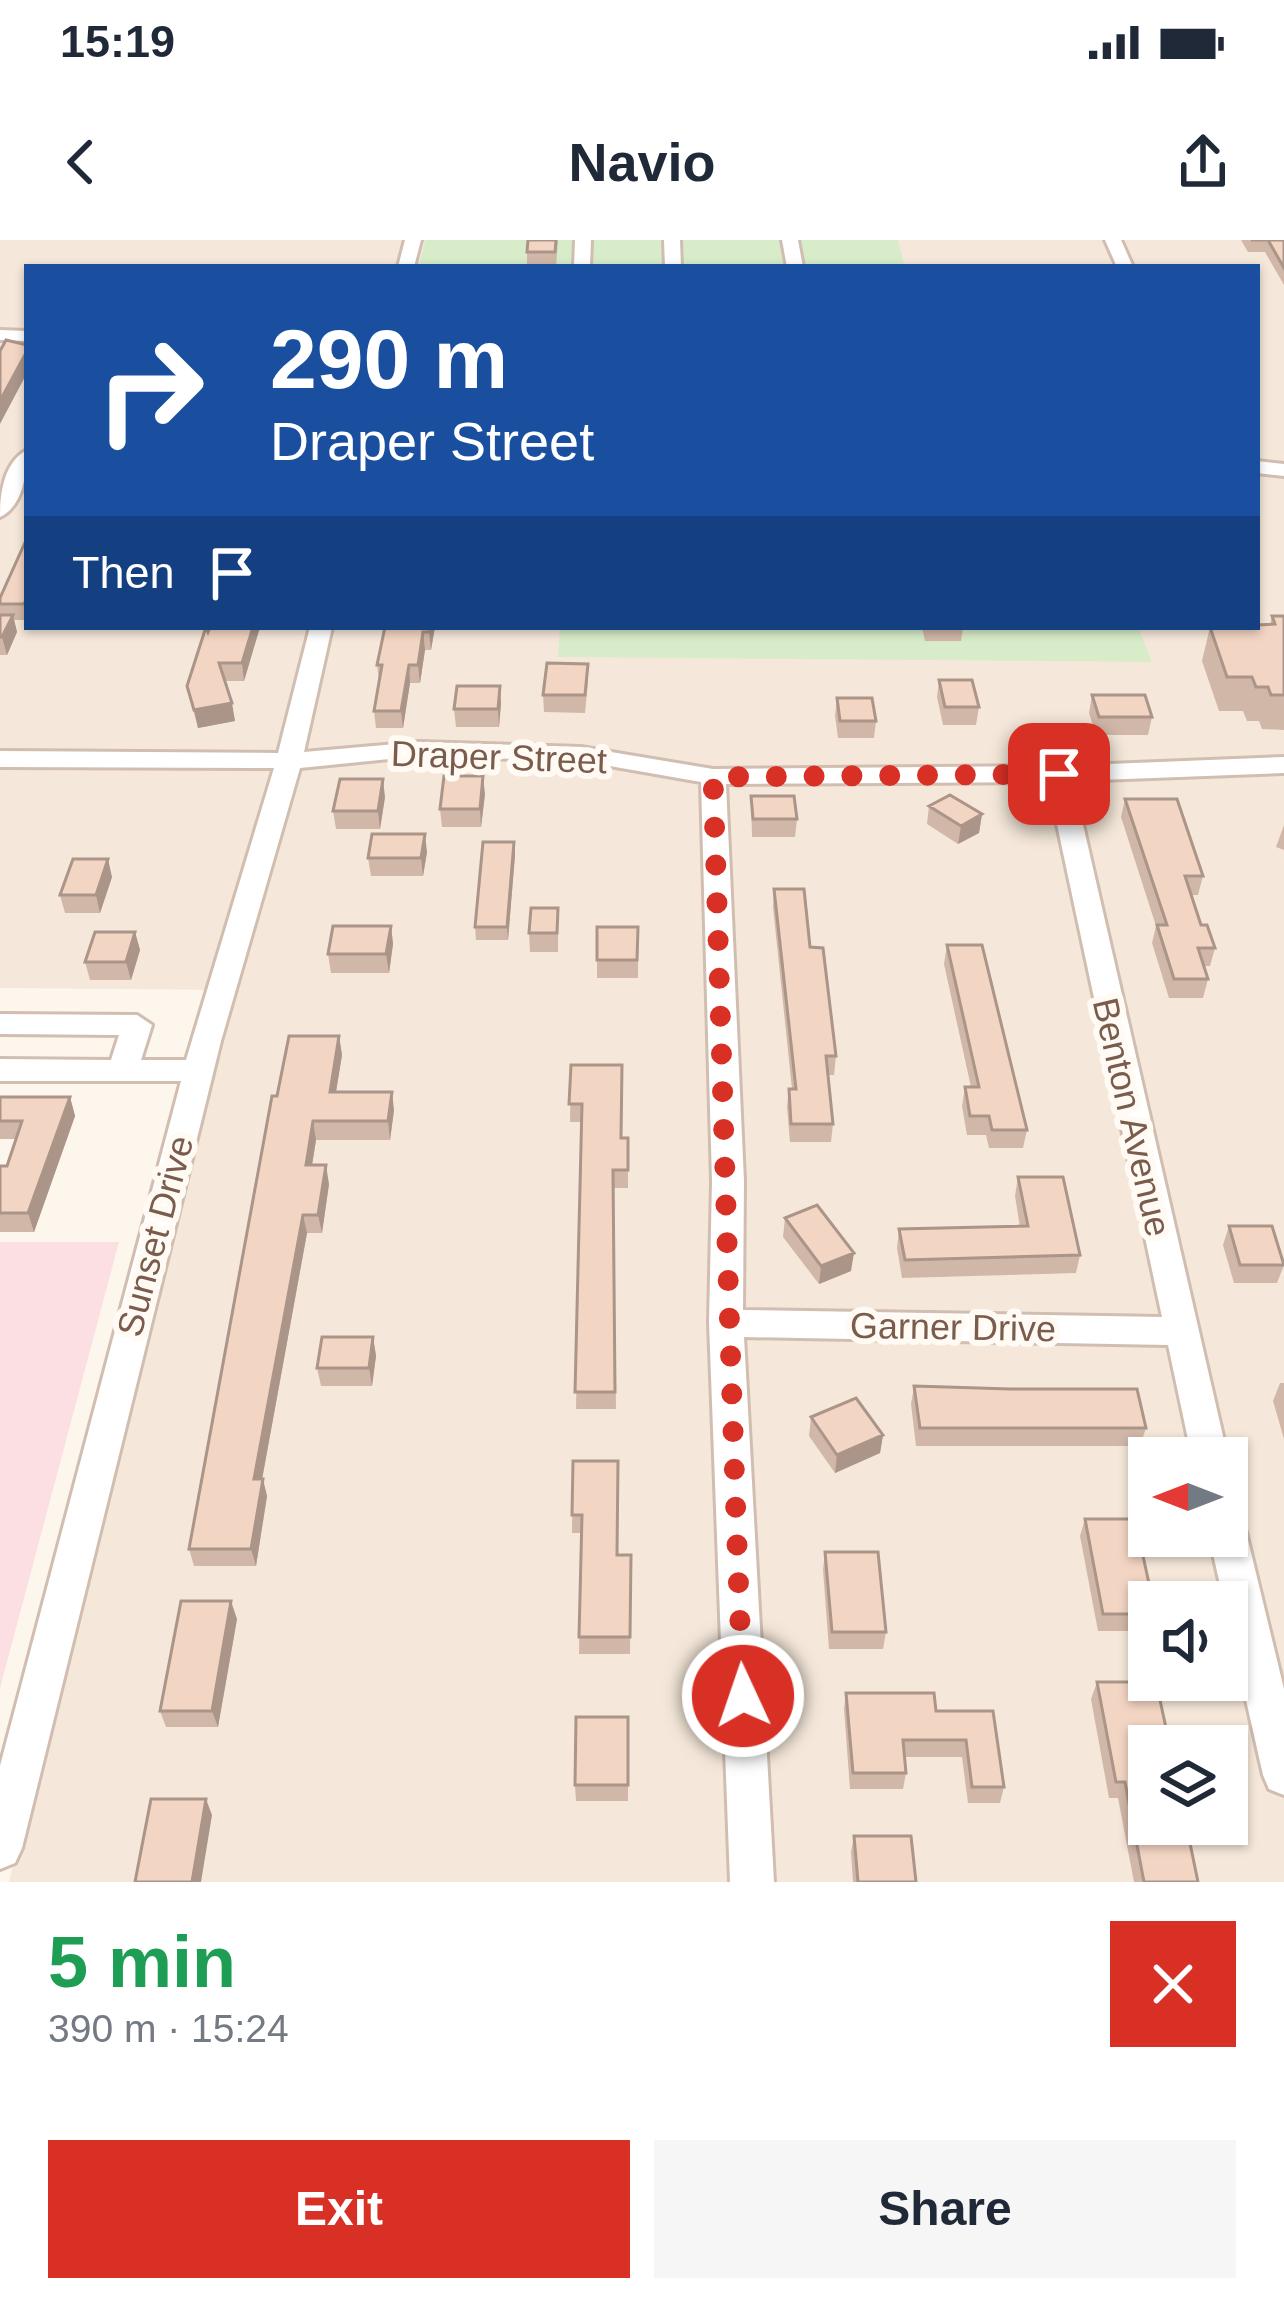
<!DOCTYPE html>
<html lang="en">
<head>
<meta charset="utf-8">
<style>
	:root { --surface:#fff; --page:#f6f6f7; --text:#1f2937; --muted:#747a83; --accent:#d93025 }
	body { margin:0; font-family:Helvetica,sans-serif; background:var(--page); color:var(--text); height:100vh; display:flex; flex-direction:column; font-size:45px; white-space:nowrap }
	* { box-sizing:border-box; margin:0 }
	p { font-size:39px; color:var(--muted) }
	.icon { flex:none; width:66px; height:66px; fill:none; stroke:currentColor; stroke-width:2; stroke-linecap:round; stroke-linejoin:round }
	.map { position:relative; height:1642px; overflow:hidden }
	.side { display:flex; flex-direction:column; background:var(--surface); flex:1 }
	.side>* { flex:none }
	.guide { position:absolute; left:24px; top:24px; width:1236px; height:366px; border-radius:0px; box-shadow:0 3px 9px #0004; background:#1a4fa0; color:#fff; overflow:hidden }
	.needle { width:78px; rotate:270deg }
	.fabs { position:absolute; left:1128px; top:1197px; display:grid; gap:24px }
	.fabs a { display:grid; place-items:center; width:120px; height:120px; border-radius:0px; background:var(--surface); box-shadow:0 3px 9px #0004; font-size:60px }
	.pin { position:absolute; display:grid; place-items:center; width:102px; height:102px; color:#fff; margin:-51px; border-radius:24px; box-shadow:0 6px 18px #0006 }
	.me { position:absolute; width:132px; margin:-66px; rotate:357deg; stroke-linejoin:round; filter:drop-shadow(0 0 9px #0008) }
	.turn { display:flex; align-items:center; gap:42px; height:252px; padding:0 48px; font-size:54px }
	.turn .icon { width:156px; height:156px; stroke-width:2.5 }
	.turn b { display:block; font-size:84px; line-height:102px }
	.then { display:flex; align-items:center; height:114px; padding:0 48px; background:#0003; gap:24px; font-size:45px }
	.round { display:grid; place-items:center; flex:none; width:126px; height:126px; border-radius:0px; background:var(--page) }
	.overview { display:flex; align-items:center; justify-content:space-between; height:204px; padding:0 48px }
	h1 { font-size:72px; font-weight:800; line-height:90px; color:#1e9e55 }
	.action { display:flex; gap:24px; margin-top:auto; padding:24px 48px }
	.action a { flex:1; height:138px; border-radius:0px; background:var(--accent); color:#fff; font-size:48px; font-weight:800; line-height:138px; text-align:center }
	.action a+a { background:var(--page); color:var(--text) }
	.status { display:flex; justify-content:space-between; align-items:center; height:84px; padding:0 60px; background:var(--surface); direction:ltr }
	.status svg { height:33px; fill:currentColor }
	header { display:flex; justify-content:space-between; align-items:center; height:156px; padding:0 48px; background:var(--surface); font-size:54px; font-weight:800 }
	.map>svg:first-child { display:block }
</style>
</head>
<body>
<div class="status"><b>15:19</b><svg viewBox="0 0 49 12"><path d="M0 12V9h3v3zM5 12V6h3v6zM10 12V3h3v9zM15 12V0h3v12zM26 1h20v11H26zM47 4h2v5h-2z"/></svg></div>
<header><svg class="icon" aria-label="back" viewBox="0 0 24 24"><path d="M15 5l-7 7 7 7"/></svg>Navio<svg class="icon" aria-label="share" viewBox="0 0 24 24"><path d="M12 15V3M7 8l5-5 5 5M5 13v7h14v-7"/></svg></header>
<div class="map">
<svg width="1284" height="1642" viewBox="0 0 1284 1642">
	<rect width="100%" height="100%" fill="#fdf6ec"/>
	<path fill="#f5e8da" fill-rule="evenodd" d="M0,0H1284V1642H9L229,750L0,748ZM27,27H1257V387H27ZM1149,1218H1227V1296H1149ZM1149,1362H1227V1440H1149ZM1149,1506H1227V1584H1149Z"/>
	<path fill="#fbdfe3" d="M0,1002H119L0,1448Z"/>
	<path fill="#d8ecc9" d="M425,0H898L905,27H419Z
		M560,387H1138L1152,422L558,417Z"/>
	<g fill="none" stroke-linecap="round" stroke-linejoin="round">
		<g stroke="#d1beb0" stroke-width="6">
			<path id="minor" d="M405,0H421L414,27H398Z
				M575,0H591L590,27H574Z
				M664,0H680L681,27H665Z
				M782,0H798L803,27H787Z
				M1105,0H1121L1133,27H1117Z
				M0,90L27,91V101L0,100Z
				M27,210C27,234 23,266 0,277C0,253 4,222 27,210Z
				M1257,221L1284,224V236L1257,233Z
				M310,387H332L304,512L419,502L581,507L713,529L1059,526L1284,517V533L1073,541L1228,1218L1227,1221L1192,1218L1168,1105L744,1097L774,1642H730L709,1083L712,941L701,542L581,521L419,516L300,528L221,801L22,1608L15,1623L0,1629V1526L181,841H0V819L111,820L119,795L0,794V774L137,775L152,785L141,820H186L274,528L0,527V511L278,513ZM1048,542L1162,1077L743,1070L744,941L726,544Z
				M1227,1275L1240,1280L1246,1292L1284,1449V1555L1269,1549L1263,1535L1209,1296H1227Z"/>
		</g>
		<use href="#minor" fill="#fff" fill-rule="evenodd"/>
	</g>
	<path fill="#d1b7a8" d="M558,0L556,27H527V12Z
		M1241,0H1284V45L1265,12H1248Z
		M27,298V380H14L17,392L7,415H0V358Z
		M1272,376H1284V490L1262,489L1259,481H1247L1243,471H1219L1202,421L1210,387L1270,384Z
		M210,387H260L244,441H225L235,481L198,488L187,446Z
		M385,387H435L431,410H425L420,443H410L403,488H376L374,471L379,441L377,425Z
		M922,387H963L961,401H925Z
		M939,440L979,467L976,485H943L937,457Z
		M588,441L585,473L544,472L543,455Z
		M1092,455L1152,477L1148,495H1096L1089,473Z
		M837,458L876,481L874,498H838L835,476Z
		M501,463L499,487H456L454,469Z
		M485,554L481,587H442L440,569Z
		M751,556L797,579L795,597H752Z
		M385,557L380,589H336L333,571Z
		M1125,559L1203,636L1198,655H1191L1201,685L1215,708L1210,726H1204L1208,739L1203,758H1169L1152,703L1156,686L1121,577Z
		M929,566L982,574L979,593L958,604L927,584Z
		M1284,585V610L1276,607Z
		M514,602L515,615L508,700H476L475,687Z
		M427,612L423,636H371L368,618Z
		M112,637L100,673H65L60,655Z
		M774,649L810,707L836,816L834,835H828L833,884L831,902H790L787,867L789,849H792L773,667Z
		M558,668V712H530L529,693Z
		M391,686L393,704L389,733H331L328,714Z
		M597,687H638V738H597Z
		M135,692L140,710L131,740H90L85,722Z
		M947,705L1027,890L1023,908H989L986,895H967L962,866L965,847H971L944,724Z
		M339,796L342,815L336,852L394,870L390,900H316L312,925L329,944L322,993H307L262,1239L267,1256L256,1326H194L189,1309L277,856Z
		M571,825L621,898H628V948H613L616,1169H576L582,882H570Z
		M0,857H70L75,876L34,992H0V926H7L16,899H0Z
		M1018,937L1080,1015L1076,1033L902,1038L897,1008L899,989L1020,987L1015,956Z
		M785,978L851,1031L819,1044L783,997Z
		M1229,986L1284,1025L1277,1043H1234L1223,1005Z
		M373,1097L376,1116L372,1146H321L317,1128Z
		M1280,1143H1284V1199L1273,1161Z
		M914,1146L1146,1188L1140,1206H916L911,1164Z
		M811,1177L883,1195L880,1213L835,1233L809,1196Z
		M573,1221L618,1315H631L630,1414H579L581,1293H572Z
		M1085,1279L1149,1362V1391H1098L1080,1296Z
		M825,1312L886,1392L883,1409H829L823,1330Z
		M237,1379L218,1487H166L160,1471Z
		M1097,1442L1198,1642H1134L1118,1558H1109L1091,1459Z
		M846,1453L936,1471H993L1004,1547L1000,1563H968L962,1517H905L906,1533L903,1549H850L844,1469Z
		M628,1477V1561H576L575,1545Z
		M854,1596L916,1642H853L851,1612Z"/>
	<path fill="#aa9588" d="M27,111V133L0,184V161Z
		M13,375L17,392L7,415L2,397Z
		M253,387H260L244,441L242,423Z
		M430,387H435L431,410L429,392Z
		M423,392L425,410L420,443L418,425Z
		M409,425L410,443L403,488L401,471Z
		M500,446L501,463L499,487L498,469Z
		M232,463L235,481L198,488L194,470Z
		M483,536L485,554L481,587L480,569Z
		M383,539L385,557L380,589L378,571Z
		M982,574L979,593L958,604L961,586Z
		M425,594L427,612L423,636L421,618Z
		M514,602L515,615L508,700L507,687Z
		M108,619L112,637L100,673L96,655Z
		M391,686L393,704L389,733L386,714Z
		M135,692L140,710L131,740L126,722Z
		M339,796L342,815L333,870L330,852Z
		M392,852L394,870L390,900L388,881Z
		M70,857L75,876L34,992L28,973Z
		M313,881L316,900L309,944L306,925Z
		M326,925L329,944L322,993L318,975Z
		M303,975L307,993L259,1256L254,1239Z
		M854,1013L851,1031L819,1044L821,1026Z
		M373,1097L376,1116L372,1146L369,1128Z
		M883,1195L880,1213L835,1233L837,1215Z
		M263,1239L267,1256L256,1326L251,1309Z
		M231,1361L237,1379L218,1487L212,1471Z
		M206,1559L212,1575L201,1642H192Z"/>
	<path fill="#f3d5c3" stroke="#aa9588" stroke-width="3" d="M528,0H556L555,12H527Z
		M1251,0H1284V28L1268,0Z
		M6,100L27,105V111L0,161V111Z
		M27,298V358L24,364H0V358Z
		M0,375H13L2,397H0Z
		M1272,376H1284V455H1271L1268,447H1256L1252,437H1227L1210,387H1257V385L1275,384Z
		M206,387L208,392L210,387H253L242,423H219L232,463L194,470L187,446Z
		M385,387H430L429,392H423L418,425H409L401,471H374L382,425H377Z
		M547,423L588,424L585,455H543Z
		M939,440H972L979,467H945Z
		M457,446H500L498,469H454Z
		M1092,455H1145L1152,477H1099Z
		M837,458H872L876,481H840Z
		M444,536H483L480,569H440Z
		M340,539H383L378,571H333Z
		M950,555L982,574L961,586L929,566Z
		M751,556H794L797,579H753Z
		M1125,559H1177L1203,636H1185L1201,685H1207L1215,708H1198L1208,739H1174L1157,685H1167Z
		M372,594H425L421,618H368Z
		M483,602H514L507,687H475Z
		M73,619H108L96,655H60Z
		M774,649H804L810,707L823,708L836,816H826L833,884H791L789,849H796Z
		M531,668H558L557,693H529Z
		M333,686H391L386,714H328Z
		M597,687H638L637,720H597Z
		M95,692H135L126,722H85Z
		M947,705H982L1027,890H992L989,876H970L965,847H979Z
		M289,796H339L330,852H392L388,881H313L306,925H326L318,975H303L254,1239H263L251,1309H189L272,856H277Z
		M571,825H622L621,898H628V930H613L615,1152H575L582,864H569Z
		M0,857H70L28,973H0V926H7L22,881H0Z
		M1018,937H1063L1080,1015L905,1020L899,989L1028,986Z
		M817,965L854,1013L821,1026L785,978Z
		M1229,986H1272L1284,1025H1240Z
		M322,1097H373L369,1128H317Z
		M914,1146L1010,1149H1137L1146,1188H920Z
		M856,1158L883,1195L837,1215L811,1177Z
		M573,1221H618L617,1315H631L630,1397H579L582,1275H572Z
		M1085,1279H1135L1153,1362H1149V1374H1103Z
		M825,1312H878L886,1392H832Z
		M181,1361H231L212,1471H160Z
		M1097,1442H1156L1170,1506H1149V1584H1186L1198,1642H1144L1125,1542H1116Z
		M846,1453H934L936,1471H993L1004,1547H972L966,1500H903L906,1533H853Z
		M576,1477H628V1545H575Z
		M151,1559H206L192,1642H135Z
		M854,1596H911L916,1642H858Z"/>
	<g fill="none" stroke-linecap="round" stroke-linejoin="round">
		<path stroke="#d93025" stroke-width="21" stroke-dasharray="0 37.8" d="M743,1456C730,1150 723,844 713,537L1059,534"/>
	</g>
	<g text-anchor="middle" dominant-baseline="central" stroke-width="12" stroke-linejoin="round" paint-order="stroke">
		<g font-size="36" fill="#7a5c4d" stroke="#fffaf3">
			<text transform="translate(499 517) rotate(2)">Draper Street</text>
			<text transform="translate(1132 877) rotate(77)">Benton Avenue</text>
			<text transform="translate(155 996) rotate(-75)">Sunset Drive</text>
			<text transform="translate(953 1087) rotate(1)">Garner Drive</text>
		</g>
	</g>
</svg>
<div class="fabs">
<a><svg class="needle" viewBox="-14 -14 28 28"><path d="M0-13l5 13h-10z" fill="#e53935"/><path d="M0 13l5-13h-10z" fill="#747a83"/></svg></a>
<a><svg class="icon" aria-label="sound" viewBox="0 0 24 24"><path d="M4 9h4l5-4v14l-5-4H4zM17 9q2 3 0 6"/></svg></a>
<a><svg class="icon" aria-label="layers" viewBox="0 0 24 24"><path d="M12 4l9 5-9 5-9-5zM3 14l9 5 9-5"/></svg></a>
</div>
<div class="pin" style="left:1059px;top:534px;background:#d93025"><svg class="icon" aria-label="arrive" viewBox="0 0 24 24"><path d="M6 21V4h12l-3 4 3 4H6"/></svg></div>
<svg class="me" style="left:743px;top:1456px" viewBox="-20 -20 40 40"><circle r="17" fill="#d93025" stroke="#fff" stroke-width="3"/><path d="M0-11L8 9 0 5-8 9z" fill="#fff"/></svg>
<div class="guide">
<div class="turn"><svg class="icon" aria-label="right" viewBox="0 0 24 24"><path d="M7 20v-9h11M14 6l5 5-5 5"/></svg><div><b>290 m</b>Draper Street</div></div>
<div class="then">Then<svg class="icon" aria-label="arrive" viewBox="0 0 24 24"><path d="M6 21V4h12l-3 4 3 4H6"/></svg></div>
</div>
</div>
<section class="side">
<div class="overview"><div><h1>5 min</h1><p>390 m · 15:24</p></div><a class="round" style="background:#d93025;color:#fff"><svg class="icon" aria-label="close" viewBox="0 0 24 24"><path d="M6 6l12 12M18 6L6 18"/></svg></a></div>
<div class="action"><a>Exit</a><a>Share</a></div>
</section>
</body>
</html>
